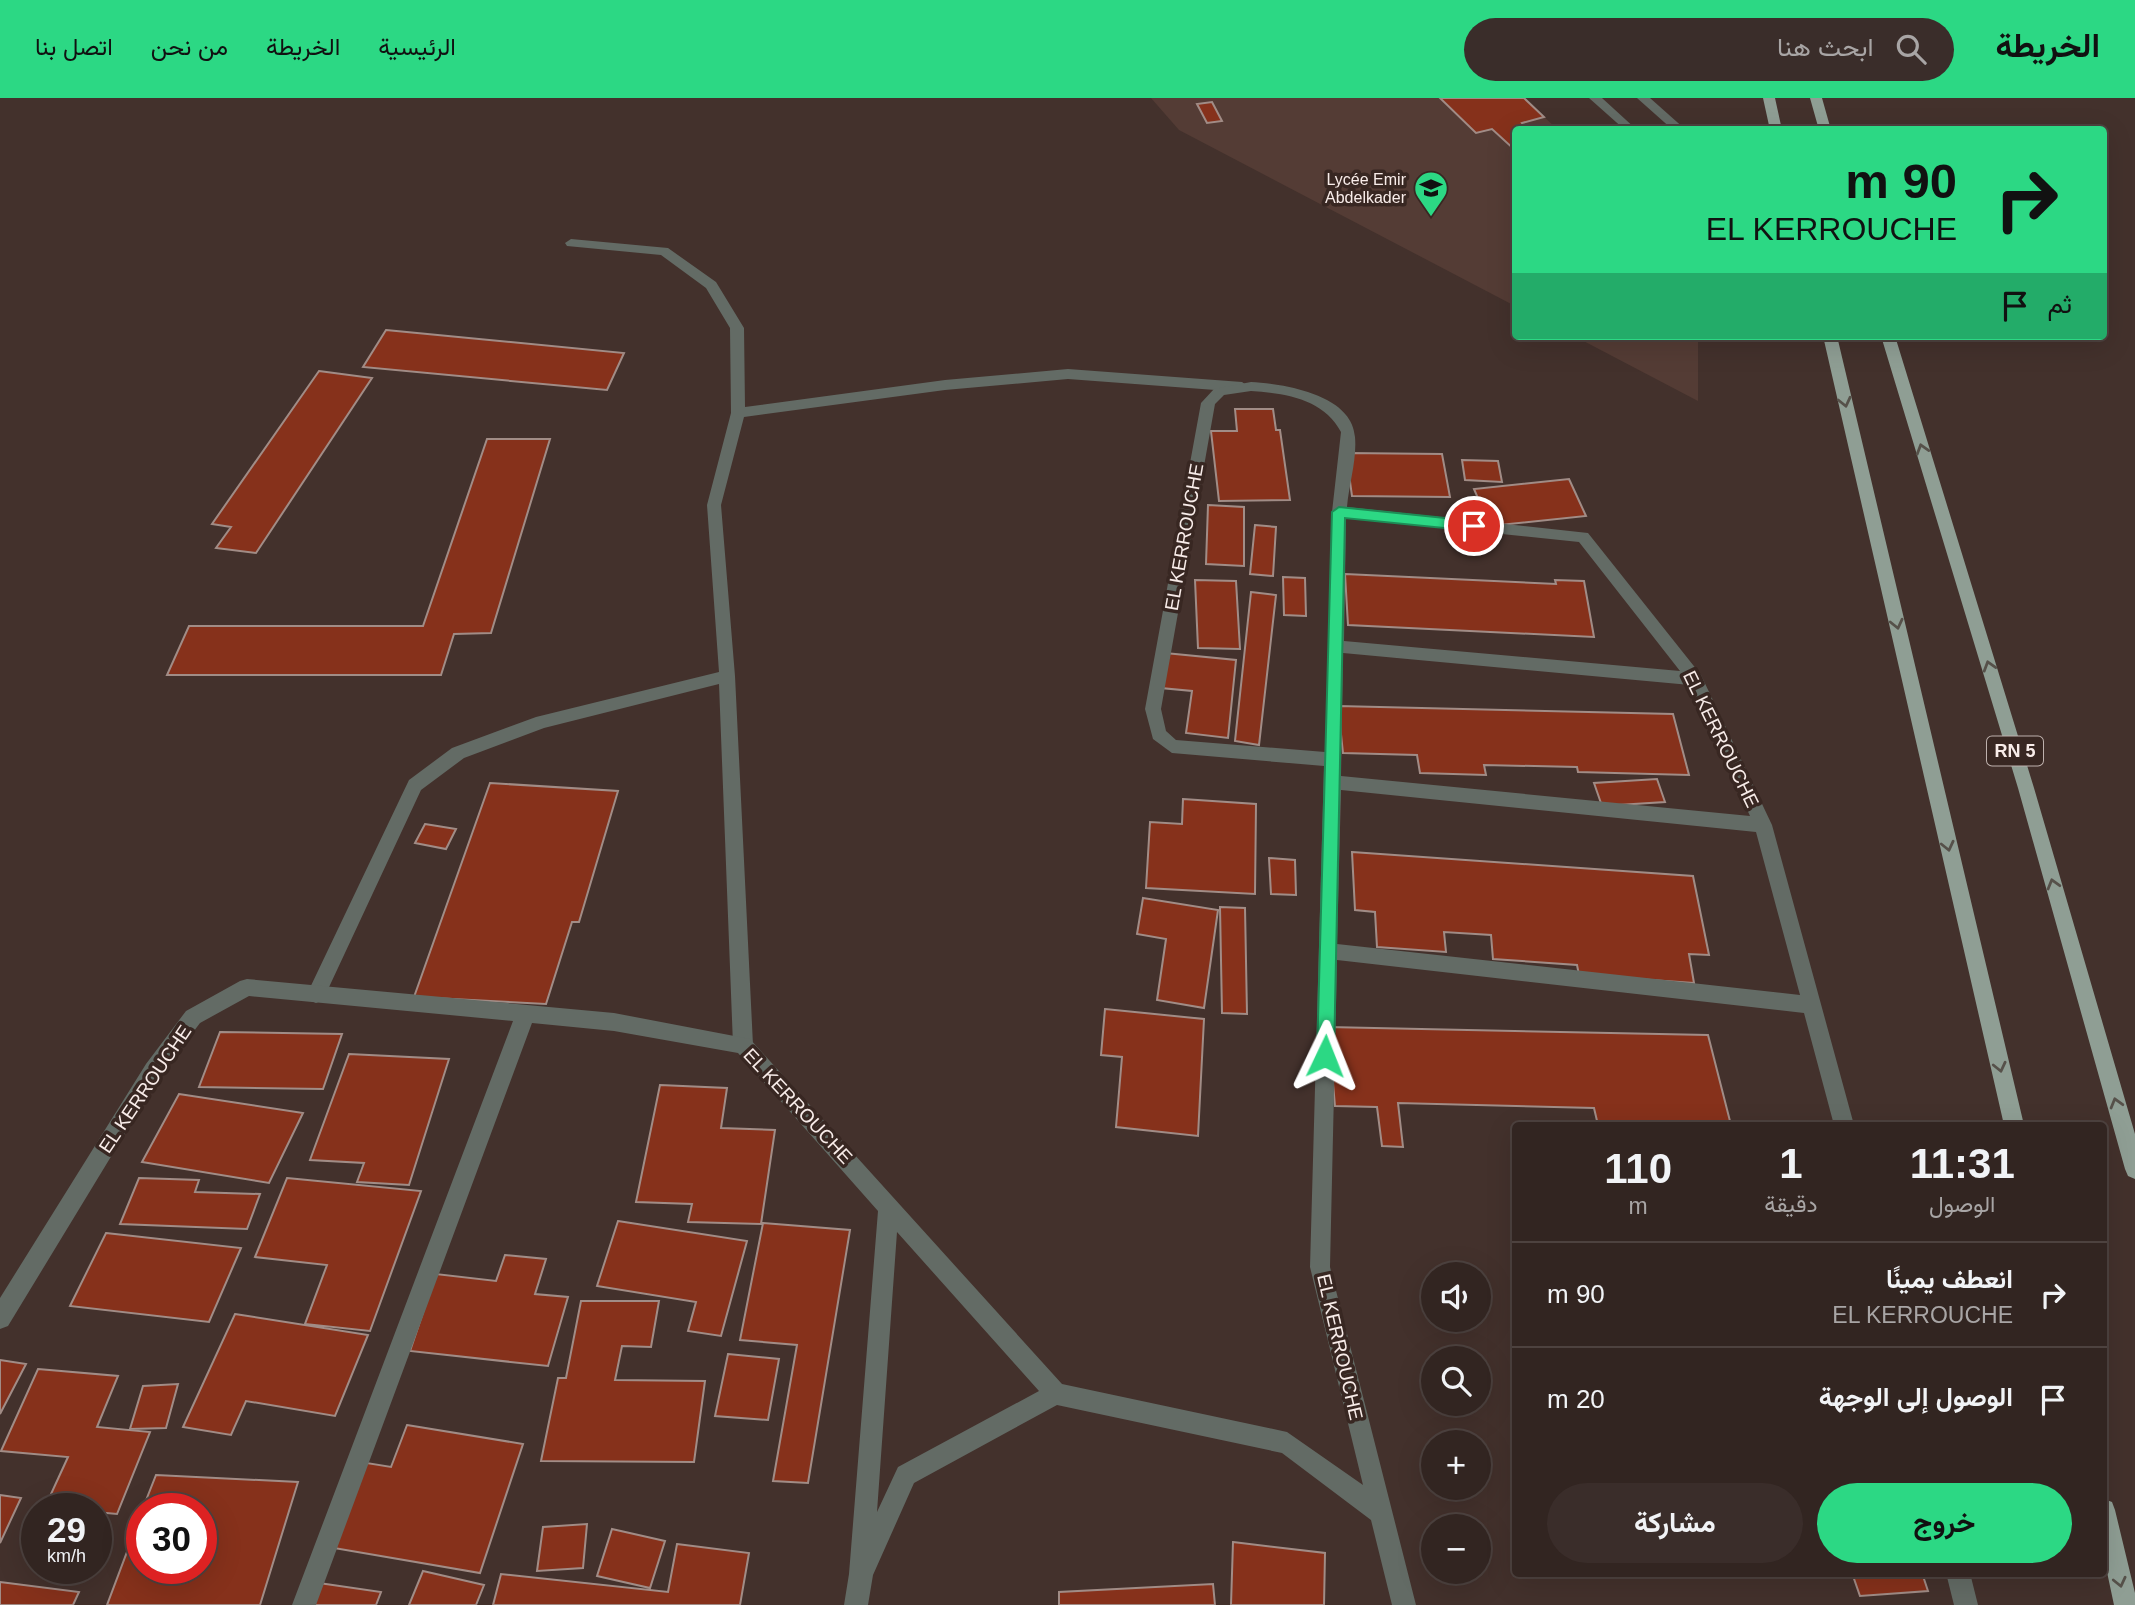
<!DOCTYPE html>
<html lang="ar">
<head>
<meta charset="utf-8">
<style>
	:root { --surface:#322521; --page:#3a2d2a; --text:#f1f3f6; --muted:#a8a5a5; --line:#4d423f; --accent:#2cd884 }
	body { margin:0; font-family:Helvetica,Vazirmatn,sans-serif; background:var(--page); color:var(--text); direction:rtl; height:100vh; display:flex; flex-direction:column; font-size:26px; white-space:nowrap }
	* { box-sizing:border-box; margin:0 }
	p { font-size:23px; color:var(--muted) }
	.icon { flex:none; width:38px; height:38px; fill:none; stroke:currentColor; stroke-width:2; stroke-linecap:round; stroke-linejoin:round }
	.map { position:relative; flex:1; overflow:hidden; direction:ltr }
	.panel { position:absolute; left:1512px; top:1024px; width:595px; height:455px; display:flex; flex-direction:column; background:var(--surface); border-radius:7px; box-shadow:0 7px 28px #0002,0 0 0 2px var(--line); direction:rtl }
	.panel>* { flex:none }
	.guide { position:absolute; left:1512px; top:28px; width:595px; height:214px; border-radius:7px; box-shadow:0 7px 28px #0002,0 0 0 2px var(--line); direction:rtl; background:#2cd884; color:#111; overflow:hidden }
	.controls { position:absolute; left:1421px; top:1164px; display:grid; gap:14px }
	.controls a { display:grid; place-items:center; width:70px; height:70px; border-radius:50%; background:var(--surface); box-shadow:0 7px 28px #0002,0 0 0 2px var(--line); font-size:35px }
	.speed { position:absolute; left:21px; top:1395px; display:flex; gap:14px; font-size:35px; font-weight:700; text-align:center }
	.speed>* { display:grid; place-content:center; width:91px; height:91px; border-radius:50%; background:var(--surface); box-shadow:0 7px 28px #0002,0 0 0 2px var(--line); line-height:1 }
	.speed small { font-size:18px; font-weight:400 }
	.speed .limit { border:10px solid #d22; background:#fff; color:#111 }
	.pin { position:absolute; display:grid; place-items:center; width:60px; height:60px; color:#fff; margin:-30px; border:4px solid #fff; border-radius:50%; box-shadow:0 2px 7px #0007 }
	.me { position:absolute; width:77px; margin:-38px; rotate:2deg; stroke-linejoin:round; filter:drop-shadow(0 0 5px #0008) }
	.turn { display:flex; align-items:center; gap:24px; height:147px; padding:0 35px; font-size:32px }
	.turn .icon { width:91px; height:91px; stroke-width:2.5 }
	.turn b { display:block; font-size:49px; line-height:60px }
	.then { display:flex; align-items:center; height:66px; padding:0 35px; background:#0003; gap:14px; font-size:26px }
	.eta { display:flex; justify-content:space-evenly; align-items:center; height:119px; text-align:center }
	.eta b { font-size:42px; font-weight:700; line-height:49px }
	.cta { display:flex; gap:14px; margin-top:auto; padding:14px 35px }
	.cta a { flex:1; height:80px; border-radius:42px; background:var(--accent); color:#111; font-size:28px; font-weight:700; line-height:80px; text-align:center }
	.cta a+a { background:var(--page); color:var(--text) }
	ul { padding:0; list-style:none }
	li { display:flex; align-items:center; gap:21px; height:105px; padding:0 35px; border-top:2px solid var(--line) }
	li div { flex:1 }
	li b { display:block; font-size:26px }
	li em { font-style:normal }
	header { display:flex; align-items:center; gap:42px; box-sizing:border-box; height:98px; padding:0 35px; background:var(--accent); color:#111 }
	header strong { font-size:33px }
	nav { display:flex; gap:38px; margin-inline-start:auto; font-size:24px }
	.search { width:490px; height:63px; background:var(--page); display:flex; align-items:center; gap:18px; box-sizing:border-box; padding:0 24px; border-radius:38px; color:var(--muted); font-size:26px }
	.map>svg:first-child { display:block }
</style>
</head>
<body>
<header>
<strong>الخريطة</strong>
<div class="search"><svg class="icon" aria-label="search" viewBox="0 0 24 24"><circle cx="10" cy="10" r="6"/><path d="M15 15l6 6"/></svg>ابحث هنا</div>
<nav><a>الرئيسية</a><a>الخريطة</a><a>من نحن</a><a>اتصل بنا</a></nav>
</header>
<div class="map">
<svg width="2135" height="1507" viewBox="0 0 2135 1507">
	<rect width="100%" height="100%" fill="#43312c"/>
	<path fill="#543c35" d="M1151,0H1524L1557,31L1516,32L1515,208L1179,32Z
		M1574,238H1698V303Z"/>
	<path fill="#86311b" stroke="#a18c86" stroke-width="2" d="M1440,0H1524L1544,19L1522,25L1528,32H1516V53L1492,31L1476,35Z
		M1212,4L1222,23L1207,25L1197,6Z
		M386,232L624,255L607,292L363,269Z
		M319,273L372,280L256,455L216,450L231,429L212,426Z
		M1235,311H1273L1276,332H1280L1290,402L1219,403L1211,333H1237Z
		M487,341H550L491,535L454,536L441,577H167L189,528H423Z
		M1346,355L1442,356L1450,399L1352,398Z
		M1462,362L1498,363L1502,384L1465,382Z
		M1569,381L1586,418L1490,428L1474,391Z
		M1208,407L1244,409V468L1206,466Z
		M1255,427L1276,429L1273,478L1250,476Z
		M1345,476L1556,486L1555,482L1584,483L1594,539L1348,527Z
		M1283,479L1305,480L1306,518L1284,517Z
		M1195,482L1236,483L1240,551L1198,550Z
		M1251,494L1276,497L1259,647L1235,643Z
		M1165,555L1236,562L1228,640L1186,635L1192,593L1161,590Z
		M1338,608L1673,616L1689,677L1578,674L1577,669L1484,667L1486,677L1420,675L1417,657L1343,655Z
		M1657,681L1665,704L1602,708L1594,685Z
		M490,685L618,693L579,824H572L546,906L414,899Z
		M1183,701L1256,706L1255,796L1146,790L1150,724L1182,726Z
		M425,726L456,731L446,751L415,745Z
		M1352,754L1693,778L1709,857L1689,856L1694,885L1579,877L1577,867L1493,861L1491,837L1444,834L1446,854L1377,849L1375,814L1355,812Z
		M1269,760L1295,762L1296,797L1271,796Z
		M1143,800L1218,812L1204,910L1157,902L1166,841L1137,836Z
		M1220,809L1245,810L1247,916L1222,915Z
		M1105,911L1204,921L1198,1038L1116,1029L1122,959L1101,957Z
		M1328,929L1708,937L1731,1027H1598L1594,1010L1398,1005L1403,1049L1382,1048L1377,1009L1335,1008Z
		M220,934L342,936L323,991L199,989Z
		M349,956L449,961L409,1087L357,1084L364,1065L310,1062Z
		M660,987L727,990L721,1030L775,1032L761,1126L688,1124L692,1106L636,1104Z
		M179,996L303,1015L269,1085L142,1064Z
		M139,1080L199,1082L195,1094L260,1096L247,1131L120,1126Z
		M287,1080L421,1093L370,1233L305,1226L327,1167L255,1159Z
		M618,1123L747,1143L721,1238L688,1233L696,1204L597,1188Z
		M763,1125L850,1132L808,1385L773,1383L797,1247L740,1242Z
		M106,1135L241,1150L209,1224L70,1208Z
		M505,1157L546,1161L535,1196L568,1199L548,1268L410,1253L436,1176L496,1183Z
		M581,1203H659L651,1249L622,1248L615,1282L705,1283L694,1364L541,1363L558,1280H566Z
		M235,1216L368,1237L335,1318L246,1303L231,1337L183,1329Z
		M728,1256L779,1261L768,1322L715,1318Z
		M0,1262L26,1266L0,1316Z
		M38,1271L118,1278L97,1329L150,1334L117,1416L96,1414V1410L45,1409L68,1359L1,1353Z
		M178,1286L166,1330L130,1331L143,1288Z
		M407,1327L523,1346L480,1475L334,1450L367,1365L391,1369Z
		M156,1377L298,1384L260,1507H107L142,1414V1470H201V1410H143Z
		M0,1397L21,1400L0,1445Z
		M587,1426L583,1470L537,1473L543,1429Z
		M612,1431L665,1443L650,1490L597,1478Z
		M1233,1444L1325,1455L1324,1507H1231Z
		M677,1446L749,1455L740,1507H493L501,1476L668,1494Z
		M423,1473L484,1487L476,1507H409Z
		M1852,1475H1922L1928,1493L1860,1498Z
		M0,1484L79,1494L73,1507H0Z
		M319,1485L381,1494L376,1507H311Z
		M1213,1486L1215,1507H1059V1494Z"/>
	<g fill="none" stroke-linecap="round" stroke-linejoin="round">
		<path fill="#636b65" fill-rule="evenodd" d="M571,141L668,150L716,184L744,230L745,309L945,282L1068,271L1242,284L1249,289L1242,294L1068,281L945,292L744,319L721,407L735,578L753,947L750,953L743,956L736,953L733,947L719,586L544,630L464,660L421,692L323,902L316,905L309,902L307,896L409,682L452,650L536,619L719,574L707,407L731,315L730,230L706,190L661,157L567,148L565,145Z"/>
		<path fill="#636b65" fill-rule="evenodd" d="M1251,284C1283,286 1352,296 1355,339C1357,362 1349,386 1347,409L1588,435L1701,577L1772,727L1854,1027H1834L1804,915L1337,862L1330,1169L1416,1507H1392L1371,1422L1282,1355L1057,1307L914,1385L873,1477L868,1507H844L849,1476L878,1113L738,955L614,933L532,925L316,1507H292L513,923L249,898L200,925L160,978L8,1228L0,1231V1200L146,966L186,913L240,883L247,881L614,915L750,941L1062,1286L1287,1334L1363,1387L1310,1169L1324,668L1172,655L1153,641L1145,611L1201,305L1214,291ZM1251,293C1285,295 1324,301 1341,334L1332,414L1325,654L1176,642L1166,633L1161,611L1215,306L1224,297ZM1346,420L1579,444L1680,573L1344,543ZM1343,555L1690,587L1750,718L1341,678ZM1341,692L1756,734L1800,897L1337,846ZM897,1134L1039,1293L898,1369L877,1414Z
			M1946,1475H1970L1978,1507H1954Z"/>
		<path fill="#636b65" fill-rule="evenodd" d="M1589,0H1602L1637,32H1625Z
			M1637,0H1650L1686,32H1673Z"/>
		<path fill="#8f9e94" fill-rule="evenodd" d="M1763,0H1775L1782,32H1770Z
			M1810,0H1822L1831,32H1819Z
			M1823,238H1837L2024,1027H2004Z
			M1881,238H1895L2034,690L2135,1036V1081L2128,1078L2125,1071L2018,690Z
			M2104,1401L2112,1404L2115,1412L2135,1495V1507H2114L2104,1460Z"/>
	</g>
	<defs><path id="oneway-chevron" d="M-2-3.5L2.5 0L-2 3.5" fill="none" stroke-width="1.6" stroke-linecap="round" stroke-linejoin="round" transform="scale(1.75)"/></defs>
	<g stroke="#56514a">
		<use href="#oneway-chevron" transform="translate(1845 304) rotate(77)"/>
		<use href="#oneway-chevron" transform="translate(1922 351) rotate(-107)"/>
		<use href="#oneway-chevron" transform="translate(1897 526) rotate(77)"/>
		<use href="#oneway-chevron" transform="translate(1989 568) rotate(-107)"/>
		<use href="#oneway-chevron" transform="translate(1948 748) rotate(77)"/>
		<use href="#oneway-chevron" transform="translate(2053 786) rotate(-106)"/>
		<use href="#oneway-chevron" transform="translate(2000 969) rotate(77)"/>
		<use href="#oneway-chevron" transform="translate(2116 1005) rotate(-106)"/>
		<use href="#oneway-chevron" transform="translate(2120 1484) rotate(77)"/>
	</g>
	<path fill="#2cd884" stroke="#1d8c56" stroke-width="2" d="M1339,409L1474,423L1481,428L1474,433L1345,420L1334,958L1332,964L1325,967L1319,964L1317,958L1332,414Z"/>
	<defs>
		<g id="school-pin" transform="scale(1.75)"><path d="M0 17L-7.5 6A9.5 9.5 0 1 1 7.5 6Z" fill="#2cd884" stroke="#382722"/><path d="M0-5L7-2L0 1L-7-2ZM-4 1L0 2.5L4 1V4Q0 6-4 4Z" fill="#111"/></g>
	</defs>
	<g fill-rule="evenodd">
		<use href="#school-pin" x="1431" y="90"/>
	</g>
	<g text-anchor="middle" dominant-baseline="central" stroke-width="7" stroke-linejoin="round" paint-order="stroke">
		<g font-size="16" fill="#f8ece9" stroke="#382722" text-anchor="end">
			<text x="1406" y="81">Lycée Emir<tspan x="1406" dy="18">Abdelkader</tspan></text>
		</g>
		<rect fill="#382722" stroke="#beb1ad" stroke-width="2" x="1987" y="638.5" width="56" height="29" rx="5"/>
		<g font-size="18" font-weight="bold" fill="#f8ece9">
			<text x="2015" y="653">RN 5</text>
		</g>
		<g font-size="19" fill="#f8ece9" stroke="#382722">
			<text transform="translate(1184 439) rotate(-80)">EL KERROUCHE</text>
			<text transform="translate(1721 641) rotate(64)">EL KERROUCHE</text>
			<text transform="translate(145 991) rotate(-56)">EL KERROUCHE</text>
			<text transform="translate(798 1008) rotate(47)">EL KERROUCHE</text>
			<text transform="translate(1340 1249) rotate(77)">EL KERROUCHE</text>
		</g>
	</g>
</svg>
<div class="controls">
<a><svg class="icon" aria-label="sound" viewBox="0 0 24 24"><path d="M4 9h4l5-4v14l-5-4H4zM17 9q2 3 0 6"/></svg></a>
<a><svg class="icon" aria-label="search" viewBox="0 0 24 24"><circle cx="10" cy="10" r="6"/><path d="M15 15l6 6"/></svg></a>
<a>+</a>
<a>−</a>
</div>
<div class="speed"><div>29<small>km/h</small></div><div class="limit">30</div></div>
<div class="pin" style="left:1474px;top:428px;background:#d93025"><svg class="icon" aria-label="arrive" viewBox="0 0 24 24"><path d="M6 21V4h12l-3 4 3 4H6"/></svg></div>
<svg class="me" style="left:1325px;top:958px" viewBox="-20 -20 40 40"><path d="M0-17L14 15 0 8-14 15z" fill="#2cd884" stroke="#fff" stroke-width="4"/></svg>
<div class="guide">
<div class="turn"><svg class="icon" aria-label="right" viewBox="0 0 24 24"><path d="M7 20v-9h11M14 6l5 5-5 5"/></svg><div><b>90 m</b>EL KERROUCHE</div></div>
<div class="then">ثم<svg class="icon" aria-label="arrive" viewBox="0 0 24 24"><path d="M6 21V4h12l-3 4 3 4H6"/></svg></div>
</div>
<section class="panel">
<div class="eta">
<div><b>11:31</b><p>الوصول</p></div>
<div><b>1</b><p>دقيقة</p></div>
<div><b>110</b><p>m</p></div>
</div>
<ul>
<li><svg class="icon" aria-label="right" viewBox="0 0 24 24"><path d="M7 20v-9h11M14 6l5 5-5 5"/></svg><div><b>انعطف يمينًا</b><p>EL KERROUCHE</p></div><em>90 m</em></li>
<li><svg class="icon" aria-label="arrive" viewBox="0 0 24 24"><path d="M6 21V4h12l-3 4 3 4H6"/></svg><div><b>الوصول إلى الوجهة</b></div><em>20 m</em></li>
</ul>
<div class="cta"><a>خروج</a><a>مشاركة</a></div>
</section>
</div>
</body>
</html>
